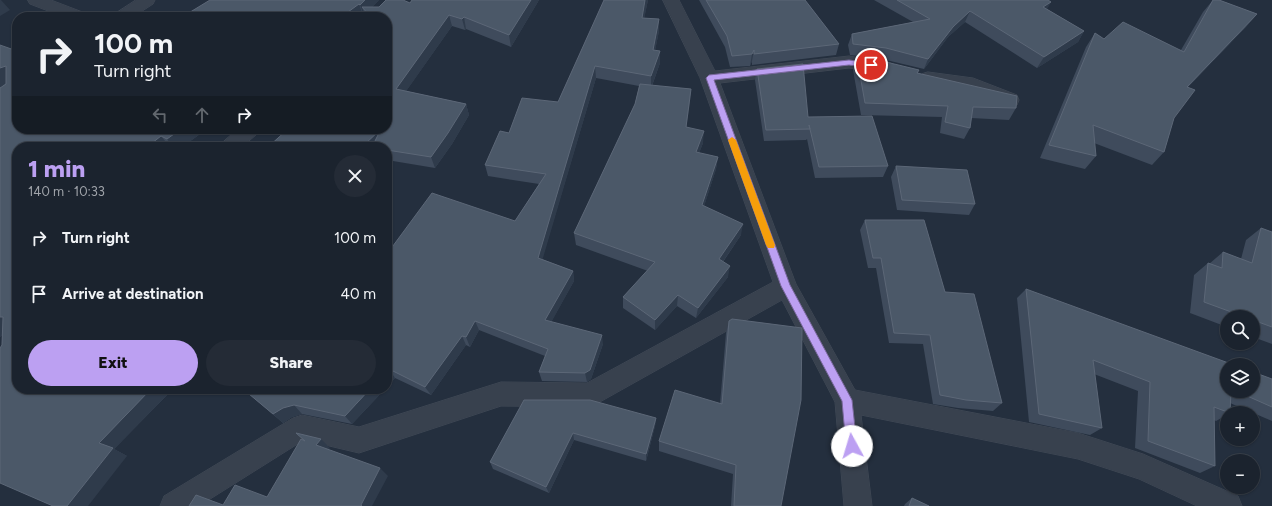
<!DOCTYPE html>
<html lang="en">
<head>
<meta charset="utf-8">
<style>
	:root { --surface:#1b232e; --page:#242b36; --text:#f1f3f6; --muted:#a0a4aa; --line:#39404a; --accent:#bca0f2 }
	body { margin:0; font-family:Figtree,sans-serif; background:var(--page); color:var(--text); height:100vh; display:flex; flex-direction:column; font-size:15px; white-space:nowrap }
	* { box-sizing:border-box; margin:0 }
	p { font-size:13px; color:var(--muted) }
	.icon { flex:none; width:22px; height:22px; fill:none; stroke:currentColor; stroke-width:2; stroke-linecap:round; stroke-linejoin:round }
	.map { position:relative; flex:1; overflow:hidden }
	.sheet { position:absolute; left:12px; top:142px; width:380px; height:252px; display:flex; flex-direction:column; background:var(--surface); border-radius:16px; box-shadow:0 1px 3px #0004,0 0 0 1px var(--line) }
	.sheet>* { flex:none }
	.hud { position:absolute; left:12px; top:12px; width:380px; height:122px; border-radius:16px; box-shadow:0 1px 3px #0004,0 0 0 1px var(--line); background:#1b232e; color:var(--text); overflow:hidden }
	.tools { position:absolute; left:1220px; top:310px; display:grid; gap:8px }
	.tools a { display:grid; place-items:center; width:40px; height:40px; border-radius:50%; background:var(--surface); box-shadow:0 1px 3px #0004,0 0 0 1px var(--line); font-size:20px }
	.pin { position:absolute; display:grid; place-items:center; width:34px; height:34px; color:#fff; margin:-17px; border:2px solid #fff; border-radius:50%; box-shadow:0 1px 4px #0007 }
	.me { position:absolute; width:44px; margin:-22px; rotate:354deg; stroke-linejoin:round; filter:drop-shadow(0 0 3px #0008) }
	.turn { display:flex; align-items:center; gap:14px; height:84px; padding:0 16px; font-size:18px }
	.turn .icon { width:52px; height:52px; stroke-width:2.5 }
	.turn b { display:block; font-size:28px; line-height:34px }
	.lanes { display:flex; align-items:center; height:38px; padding:0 16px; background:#0003; justify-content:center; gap:20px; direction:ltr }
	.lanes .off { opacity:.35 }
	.round { display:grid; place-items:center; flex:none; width:42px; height:42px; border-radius:21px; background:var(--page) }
	.headline { display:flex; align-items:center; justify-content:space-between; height:68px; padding:0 16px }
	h1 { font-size:24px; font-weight:800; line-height:30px; color:var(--accent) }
	.primary-button { display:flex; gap:8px; margin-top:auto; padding:8px 16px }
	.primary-button a { flex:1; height:46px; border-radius:24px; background:var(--accent); color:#111; font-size:16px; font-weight:800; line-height:46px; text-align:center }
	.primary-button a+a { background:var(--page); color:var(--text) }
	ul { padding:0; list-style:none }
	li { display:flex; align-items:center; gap:12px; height:56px; padding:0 16px }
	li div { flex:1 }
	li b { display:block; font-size:15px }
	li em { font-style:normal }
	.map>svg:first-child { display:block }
</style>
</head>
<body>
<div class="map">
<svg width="1272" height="506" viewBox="0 0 1272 506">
	<rect width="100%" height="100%" fill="#242f3e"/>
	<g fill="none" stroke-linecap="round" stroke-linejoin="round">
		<g stroke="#414a57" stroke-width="1">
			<path id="minor" d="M28,0H51L85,13L87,17H64L30,4Z
				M136,0H155L153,4L133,17H114L116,13Z
				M663,0H679L715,71L849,56L891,63L894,67L891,71L885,73L849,68L720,83L796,284L855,390L1078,433L1143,454L1238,496L1242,506H1197L1139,479L1078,459L861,415L872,506H844L835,402L782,300L598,403L589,407L501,406L359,453L304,440L199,506H160L164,496L293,418L302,415L359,427L501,382L587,383L773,282L700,78Z
				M928,72L973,78L1017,95L1019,100L1017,105L1010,106L970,90L922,82L919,78L922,74Z
				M238,129H260L257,134L242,147H220L223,142Z"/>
		</g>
		<use href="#minor" fill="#38414e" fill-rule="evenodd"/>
	</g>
	<path fill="#3f4b5c" d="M379,0L372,7H379L410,3L412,0H539L511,47L466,29L465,30L452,26L406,91L466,104L469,115L452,144L435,168L387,160V147H268L387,129V17H366L365,15L364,16L363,15L360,17H189L187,14Z
		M604,0H648L644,18L659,19V31L655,50L660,63L652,86L691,89L686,127L703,143L699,153L718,157L716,169L704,206L741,235L723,262L728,277L696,318L677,306L655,330L623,308V297L648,271L576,245L574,233L635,104L639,86L596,78L542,259L573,271L574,281L551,322L603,344L591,379L587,382L542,381L539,372L545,356L479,330L470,347L466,345L431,395L395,378L387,386V254L515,221L539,184L488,176L485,165L509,133L558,102Z
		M699,0H805L839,44L836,55L752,65V61L750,66L730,67L725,47Z
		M874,0H1048L1047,9L1084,31L1078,42L1037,68L965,22L948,37L924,69L882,59L850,55L848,45L852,34L913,22Z
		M1213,0H1219L1257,14L1245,28L1188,87L1174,118L1164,152L1152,165L1094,143L1096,156L1085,169L1040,158L1086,47L1095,33L1104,39L1181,50L1203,12Z
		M0,45L17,129H207L182,147H17V389H181L177,394L170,392L114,449L127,456L0,483L2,335L0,337V88L6,83L0,87Z
		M857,58L919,70L918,73L1016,108L1009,120L971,118L970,128L964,139L940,133L942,117L861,115L853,70Z
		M757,69L808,117L888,166L883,177L815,178L807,139L806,140L764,141L755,80Z
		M896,166L975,204L969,215L897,210L891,177Z
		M865,220L945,292L1002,403L993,411L958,408L933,404L923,344L889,343L876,268H868L860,230Z
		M1261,228L1272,232V344L1253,337V317H1227V327L1190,313L1194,275L1208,263L1209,264L1223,252L1241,259L1246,240Z
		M1026,289L1227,391H1253L1272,379V421L1230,403V413H1227V415L1216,421L1214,420L1215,466L1200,473L1135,448L1138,391L1094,374L1102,428L1090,435L1029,422L1017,298Z
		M729,321L781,506H731L733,474L659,451V441L720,404L726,333Z
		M243,389H385L352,424L302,414L292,417L283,423Z
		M524,400L656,418L655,426L646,461L574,440L549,493L493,469L490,462Z
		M912,498L929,506H904L905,504Z"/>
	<path fill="#2f3b4b" d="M0,0H1L10,10L0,16Z
		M365,0H379L367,13L362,7L365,15L364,16L360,5Z
		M531,0H539L511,47L509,35Z
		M645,0H648L642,30V18Z
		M1051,2L1045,13L1043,7Z
		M359,4L363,15L360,17H341Z
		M970,11L965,22L948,37L924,69L928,59L953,27Z
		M1257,14L1245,28L1176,100L1187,87Z
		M449,15L452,26L400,100L396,89Z
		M464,17L466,29L465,30L462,19Z
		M659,19V31L653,61V50Z
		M1084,31L1078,42L1037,68L1044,57Z
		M754,50L752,61L750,66L752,54Z
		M660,51V63L651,88V76Z
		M6,66L10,81L0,87V68Z
		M595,66L596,78L540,268L538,258Z
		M691,89L690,102L685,139L686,127Z
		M466,104L469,115L452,144L435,168L431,157Z
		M181,129H207L182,147H173L167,139Z
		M381,129H383L378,147H363V146Z
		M704,131L703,143L695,164L696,152Z
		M161,136L170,147H147Z
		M339,143L341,147H338Z
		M718,157L716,169L701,216L702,205Z
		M743,224L741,235L717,270L719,259Z
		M730,266L728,277L696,318L698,308Z
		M573,271L574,281L547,330L545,320Z
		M678,295L677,306L655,330V320Z
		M0,317H3L8,330L0,337Z
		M475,321L479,330L470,347L466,337Z
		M602,335L603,344L591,379L587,382L585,373Z
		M462,336L466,345L431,395L425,387Z
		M389,369L395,378L387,386V371Z
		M151,389H166L170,392L114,449L127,456L88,506H67L99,443Z
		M171,389H181L177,394Z
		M370,389H385L352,424L345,416Z
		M294,405L302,414L292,417L283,423L273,414L283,408Z
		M656,418L655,426L646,461V454Z
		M573,433L574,440L549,493L546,487Z
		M321,439L330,448L325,453L316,445Z
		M380,468L388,476L372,506H362L361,505Z"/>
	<path fill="#4b5868" stroke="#5c6777" d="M210,0H365L360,5L359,4L341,17H195L187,14Z
		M386,0H403L410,3L412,0H531L509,35L464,17L462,19L449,15L396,89L466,104L448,133L431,157L387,150V147H372L381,129H387V17H368L369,15L362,7H379Z
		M604,0H645L642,18L659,19L653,50L660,51L651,76L595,66L538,258L573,271L545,320L602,335L590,370L585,373L539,372L548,349L475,321L466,337L462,336L425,387L389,369L387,371V274L392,267H387V254L432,193L515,221L546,174L485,165L500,131L509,133L522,98L558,102Z
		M706,0H805L839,44L754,54V50L752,54L732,56L727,36Z
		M897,0H1048L1051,2L1043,7L1084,31L1044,57L970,11L953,27L928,59L886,48L853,44L852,34L930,19Z
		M1213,0H1219L1257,14L1187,87L1195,90L1174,118L1164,152L1093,125L1096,156L1049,145L1095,33L1104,39L1123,22L1184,52Z
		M0,45L17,51V129H181L167,139L161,136L147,147H17V389H151L99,443L113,448L67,506H53L0,483V348L2,345L3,317H0V88L6,84V66L0,68Z
		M857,58L886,62L919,70L917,73L1017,96L1016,108L973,107L970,128L945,122L948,106L865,103Z
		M803,64L808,117L872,116L888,166L819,167L809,125L810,129L766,130L757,69Z
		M640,84L691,89L686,127L704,131L696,152L718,157L702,205L743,224L719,259L730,266L698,308L678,295L655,320L623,297L655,262L574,233L635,104Z
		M288,129H381L363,146L339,143L338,147H268Z
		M896,166L967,170L975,204L902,200Z
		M865,220H924L945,292L974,294L1002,403L966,400L940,395L930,335L894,333L881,258H873Z
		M1261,228L1272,232V327L1253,320V317H1245L1204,302L1208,263L1222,268L1223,252L1252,263Z
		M1026,289L1234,365H1227V391H1231L1230,413L1214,407L1215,466L1148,441L1150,382L1093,360L1102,428L1039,414Z
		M732,319L802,328L801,400L781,506H734L736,465L659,441L675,390L722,404L729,321Z
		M1253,372L1272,379V407L1236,391H1253Z
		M243,389H370L345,416L294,405L283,408L273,414Z
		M524,400H590L656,418L646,454L573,433L546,487L490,462Z
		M296,433L321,439L316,445L380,468L361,505L362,506H189L196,495L223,505L235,485L267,497L301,439L305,441Z
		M912,498L929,506H909Z"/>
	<path fill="#bca0f2" stroke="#7a689d" d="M849,60L871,63L875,65L871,68L849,65L714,80L790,285L852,400L857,446L855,449L852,451L848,449L846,446L842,401L781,286L706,78L709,75Z"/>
	<path fill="#f59e0b" d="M732,137L736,140L775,245L774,248H768L766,245L728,140Z"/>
</svg>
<div class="tools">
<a><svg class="icon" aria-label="search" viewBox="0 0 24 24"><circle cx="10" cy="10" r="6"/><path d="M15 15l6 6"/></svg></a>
<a><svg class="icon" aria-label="layers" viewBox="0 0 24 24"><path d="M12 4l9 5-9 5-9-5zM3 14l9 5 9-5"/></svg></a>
<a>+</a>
<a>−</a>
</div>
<div class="pin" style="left:871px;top:65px;background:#d93025"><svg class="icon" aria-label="arrive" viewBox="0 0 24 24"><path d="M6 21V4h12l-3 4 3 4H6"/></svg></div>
<svg class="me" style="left:852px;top:446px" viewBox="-20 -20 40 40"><circle r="19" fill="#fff"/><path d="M0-13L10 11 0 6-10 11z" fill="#bca0f2"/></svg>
<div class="hud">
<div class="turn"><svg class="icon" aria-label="right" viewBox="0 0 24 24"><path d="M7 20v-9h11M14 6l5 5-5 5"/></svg><div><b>100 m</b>Turn right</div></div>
<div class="lanes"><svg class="icon off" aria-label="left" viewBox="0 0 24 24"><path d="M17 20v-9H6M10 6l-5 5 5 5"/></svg><svg class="icon off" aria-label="ahead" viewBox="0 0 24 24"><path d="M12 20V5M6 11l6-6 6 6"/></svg><svg class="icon" aria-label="right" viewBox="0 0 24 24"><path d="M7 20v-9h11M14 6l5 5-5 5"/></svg></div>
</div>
<section class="sheet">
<div class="headline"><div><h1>1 min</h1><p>140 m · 10:33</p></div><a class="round"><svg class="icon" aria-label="close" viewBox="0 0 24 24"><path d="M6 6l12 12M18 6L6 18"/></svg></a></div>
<ul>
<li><svg class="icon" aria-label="right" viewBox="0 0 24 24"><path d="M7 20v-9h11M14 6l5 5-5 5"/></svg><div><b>Turn right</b></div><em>100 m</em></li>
<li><svg class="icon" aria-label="arrive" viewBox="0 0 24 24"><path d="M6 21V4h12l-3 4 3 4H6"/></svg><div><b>Arrive at destination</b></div><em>40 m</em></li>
</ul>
<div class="primary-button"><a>Exit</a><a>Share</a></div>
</section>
</div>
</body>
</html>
